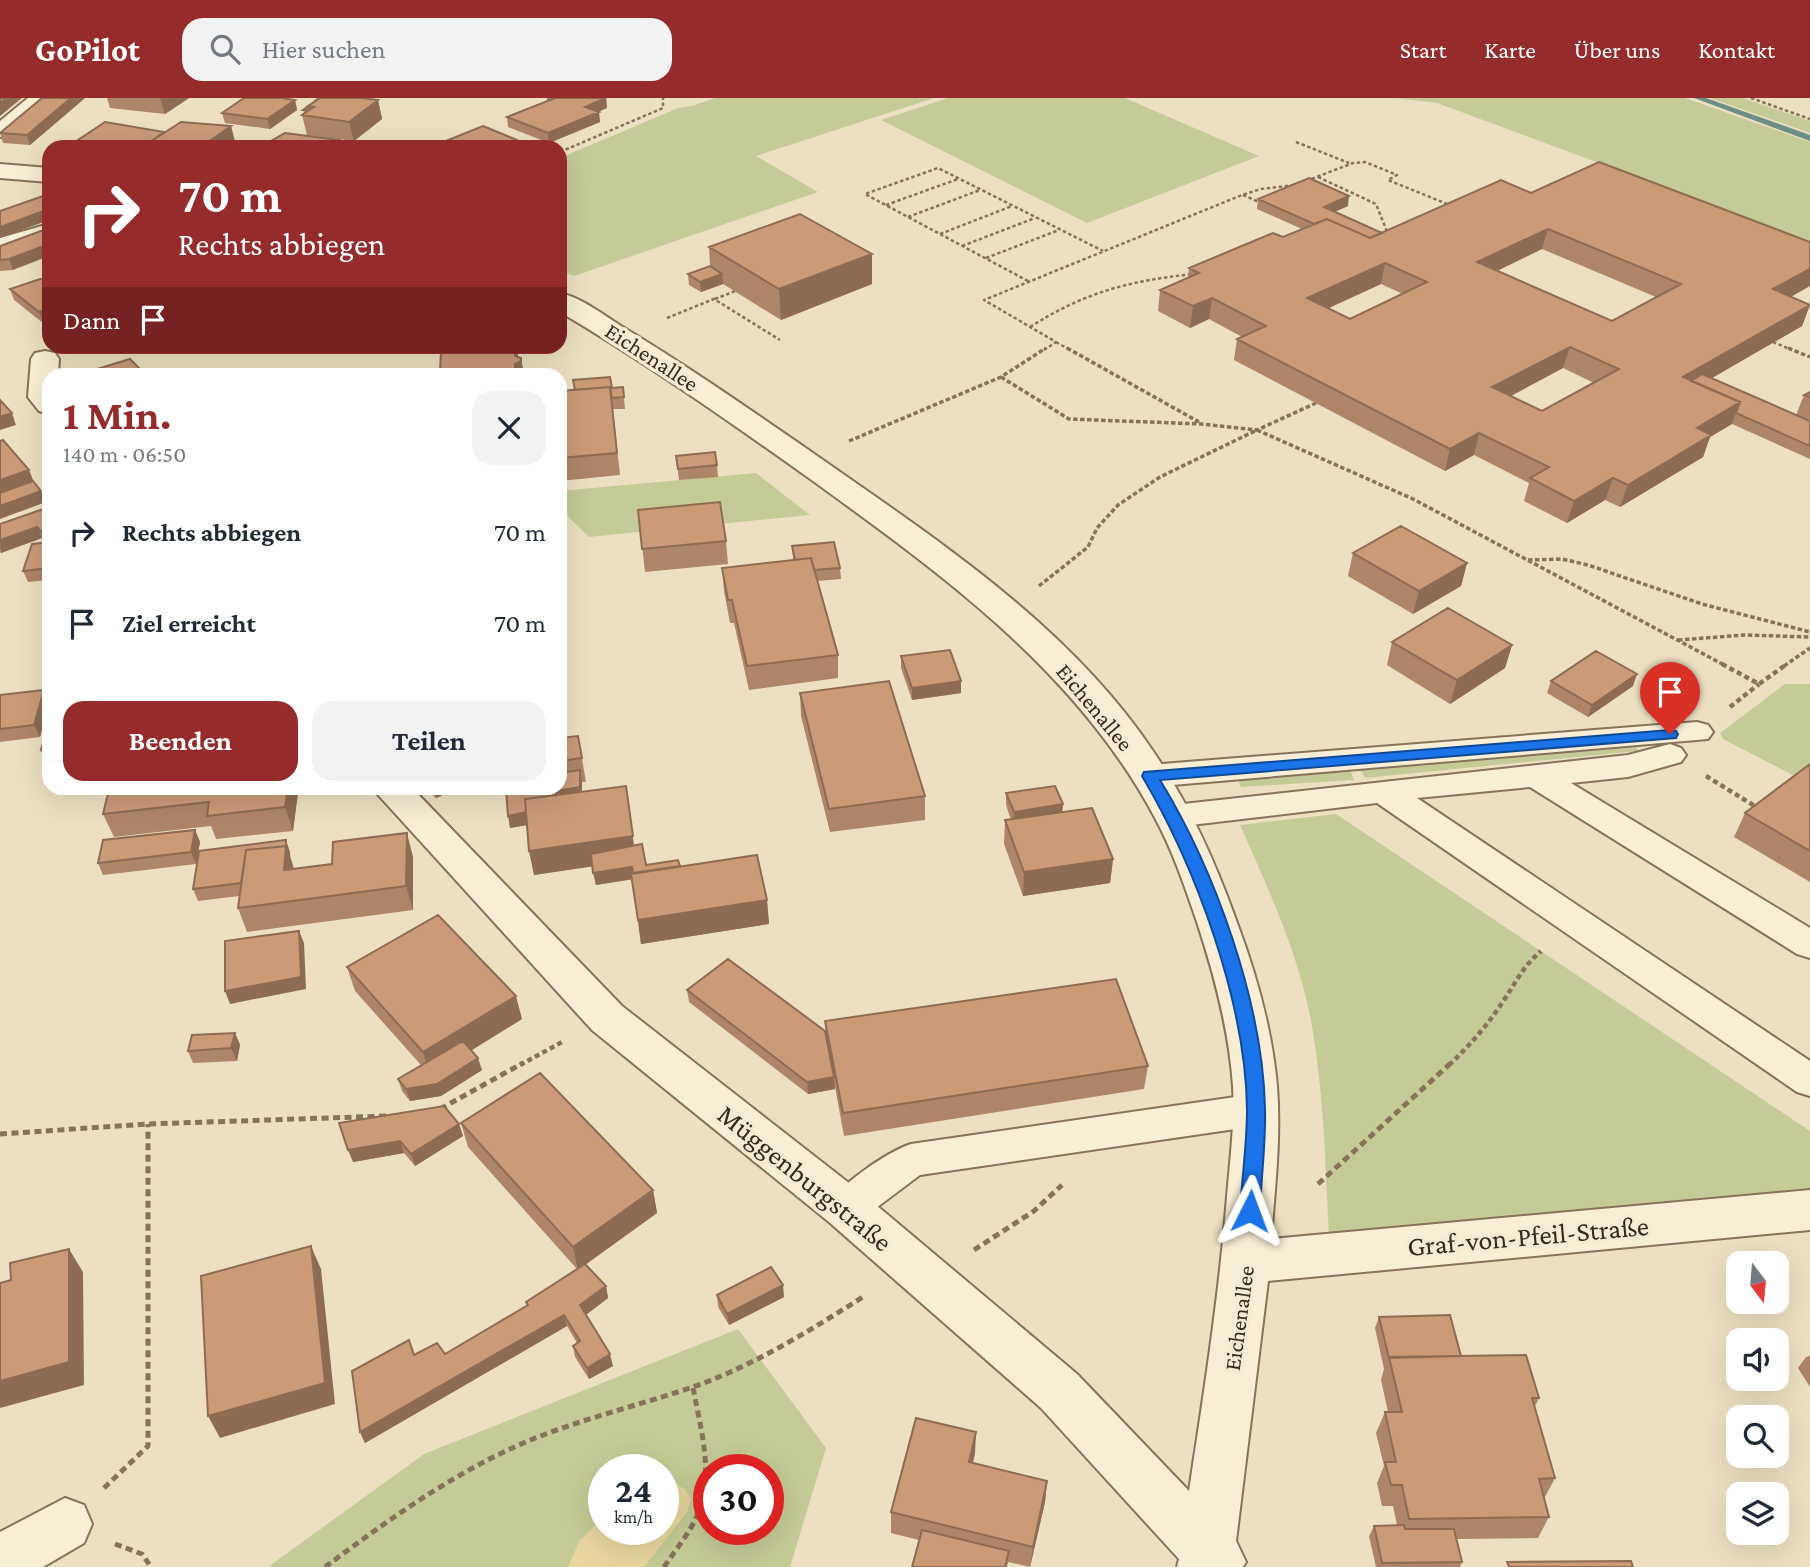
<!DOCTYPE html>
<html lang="de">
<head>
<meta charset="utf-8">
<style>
	:root { --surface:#fff; --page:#f2f2f3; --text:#1f2937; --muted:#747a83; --accent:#952b2b }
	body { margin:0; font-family:"Crimson Pro",serif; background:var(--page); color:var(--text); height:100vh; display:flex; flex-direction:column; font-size:26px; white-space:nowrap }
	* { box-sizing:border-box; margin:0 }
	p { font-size:23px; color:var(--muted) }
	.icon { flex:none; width:38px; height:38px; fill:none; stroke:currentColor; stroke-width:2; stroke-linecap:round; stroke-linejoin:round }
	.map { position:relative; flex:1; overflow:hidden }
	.drawer { position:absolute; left:42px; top:270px; width:525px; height:427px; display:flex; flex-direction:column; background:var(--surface); border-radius:21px; box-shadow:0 7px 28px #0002 }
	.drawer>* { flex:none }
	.guide { position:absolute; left:42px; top:42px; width:525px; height:214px; border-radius:21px; box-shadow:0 7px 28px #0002; background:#952b2b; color:#fff; overflow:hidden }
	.needle { width:46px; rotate:164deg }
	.controls { position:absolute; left:1726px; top:1153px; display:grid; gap:14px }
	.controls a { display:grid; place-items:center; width:63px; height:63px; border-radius:14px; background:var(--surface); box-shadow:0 7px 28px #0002; font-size:35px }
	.speed { position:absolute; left:588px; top:1356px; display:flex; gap:14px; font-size:35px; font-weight:700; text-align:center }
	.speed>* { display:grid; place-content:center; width:91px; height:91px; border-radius:50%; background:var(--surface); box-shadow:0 7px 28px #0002; line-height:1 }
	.speed small { font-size:18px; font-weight:400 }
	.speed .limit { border:10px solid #d22; background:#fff; color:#111 }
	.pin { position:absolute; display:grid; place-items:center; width:60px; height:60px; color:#fff; margin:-72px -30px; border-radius:50% 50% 50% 0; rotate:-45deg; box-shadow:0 0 7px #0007 }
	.pin .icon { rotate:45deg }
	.me { position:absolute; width:77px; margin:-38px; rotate:3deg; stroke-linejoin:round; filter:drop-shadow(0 0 5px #0008) }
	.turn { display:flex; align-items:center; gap:24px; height:147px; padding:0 21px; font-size:32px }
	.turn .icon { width:91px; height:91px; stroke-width:2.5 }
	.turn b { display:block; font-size:49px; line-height:60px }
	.then { display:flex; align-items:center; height:66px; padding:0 21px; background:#0003; gap:14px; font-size:26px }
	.round { display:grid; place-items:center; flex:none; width:74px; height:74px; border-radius:21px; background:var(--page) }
	.overview { display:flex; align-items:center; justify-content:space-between; height:119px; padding:0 21px }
	h1 { font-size:42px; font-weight:700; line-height:52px; color:var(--accent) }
	.button { display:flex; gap:14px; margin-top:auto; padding:14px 21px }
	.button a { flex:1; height:80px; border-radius:21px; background:var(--accent); color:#fff; font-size:28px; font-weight:700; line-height:80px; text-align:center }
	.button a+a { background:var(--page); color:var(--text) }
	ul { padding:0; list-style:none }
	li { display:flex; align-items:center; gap:21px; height:91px; padding:0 21px }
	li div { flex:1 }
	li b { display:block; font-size:26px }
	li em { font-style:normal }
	header { display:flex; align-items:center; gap:42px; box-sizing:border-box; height:98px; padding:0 35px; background:var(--accent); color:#fff }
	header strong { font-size:33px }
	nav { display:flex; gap:38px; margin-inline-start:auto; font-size:24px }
	.search { width:490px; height:63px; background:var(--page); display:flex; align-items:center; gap:18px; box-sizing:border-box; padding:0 24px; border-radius:21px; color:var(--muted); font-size:26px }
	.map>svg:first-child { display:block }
</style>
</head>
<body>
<header>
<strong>GoPilot</strong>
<div class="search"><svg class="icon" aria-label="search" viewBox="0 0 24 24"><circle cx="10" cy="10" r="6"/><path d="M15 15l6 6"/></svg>Hier suchen</div>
<nav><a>Start</a><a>Karte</a><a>Über uns</a><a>Kontakt</a></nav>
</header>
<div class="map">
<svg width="1810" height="1469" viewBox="0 0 1810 1469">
	<rect width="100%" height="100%" fill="#ede0c2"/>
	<path fill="#c5cb96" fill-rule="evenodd" d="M715,0H934L756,58L818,94L574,178L560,172V60L678,10L692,8Z
		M948,0H1125L1259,58L1087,125L881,22Z
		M1395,0H1685L1810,44V143L1437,5Z
		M1710,0H1743L1810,23V35Z
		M756,375L810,417L589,439L560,411V393Z
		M1785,586H1810V686L1723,641L1720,635Z
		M1635,646L1638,653L1365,680L1359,669Z
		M1349,670L1354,682L1241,689L1237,679Z
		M1336,716L1810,1033V1090L1370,1140L1329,1137C1325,1065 1324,990 1310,918C1297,852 1267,788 1240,727Z
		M738,1231L826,1350L790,1469H268L424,1356ZM604,1372H663V1432H604ZM709,1372H768V1432H709Z"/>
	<path fill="#e9d69f" d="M674,1385L685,1391L691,1401L687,1414L644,1469H568L580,1442L604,1419V1432H663V1386Z"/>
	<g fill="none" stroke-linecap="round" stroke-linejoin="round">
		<path fill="#6c8e85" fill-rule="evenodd" d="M1694,0H1706L1810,37V43Z"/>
		<g stroke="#87725a" stroke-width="4">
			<path id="service" d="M28,0H48L7,37L0,39V23Z
				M49,126V140L21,151L0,154V140Z
				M1697,624L1708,627L1713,634L1708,641L1149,689L1138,686L1133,678L1138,670L1149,667Z
				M1670,646L1681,650L1686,657L1681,664L1628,679L1571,685L1810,830V860L1797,856L1530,689L1417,700L1810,963V998L1797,994L1377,705L1174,729L1162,726L1158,718L1162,710L1174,707L1628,657Z
				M1256,996L1270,1001L1275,1012L1270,1023L1256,1028L920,1077L860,1122L846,1127L832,1122L826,1110C837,1088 887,1054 911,1046Z"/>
		</g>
		<g stroke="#87725a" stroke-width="4">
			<path id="minor" d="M0,66L49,70V84L0,80Z
				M560,195C582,200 602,216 621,228C681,264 739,304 797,344C925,434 1067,523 1155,656C1190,708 1215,763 1236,822C1256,875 1272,931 1277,988C1281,1039 1275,1090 1271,1141L1810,1092V1132L1268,1183L1236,1443L1246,1464L1243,1469H1177L1179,1461L1041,1310L829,1124L592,932L372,690H412L622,908L863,1096L1077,1276L1189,1393C1204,1295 1219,1198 1227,1099C1230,1062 1235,1025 1233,988C1229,931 1214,875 1196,821C1184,786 1172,751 1154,718C1077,574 943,477 813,383C730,324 648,266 560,214Z
				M45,253L55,255L59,261L58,276H49V316L39,313L28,299L31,261L35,255Z
				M65,1400L84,1407L92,1426L84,1445L43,1469H0V1434Z"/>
		</g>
		<path stroke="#87725a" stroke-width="2.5" stroke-dasharray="3.5 2.5" stroke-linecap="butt" d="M1751,0L1810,21
			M1296,44L1349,65
			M560,54L663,10V0
			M1318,79L1376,106L1388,136
			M1306,83L1353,65L1365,64L1397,77L1388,82L1452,108
			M1243,97L1261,105
			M886,107L958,81
			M908,119L980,92
			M940,136L1012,108
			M962,148L1035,120
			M986,160L1059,132
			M1028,183L865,96L938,70L1103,153
			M715,201L735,193
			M667,220L714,201L780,242
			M1030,229C1085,194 1129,183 1193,176
			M1056,244L1070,252
			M1773,244L1792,252
			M1044,252L1056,244L984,202L1242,97L1261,91L1295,87"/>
		<path stroke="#87725a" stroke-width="3.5" stroke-dasharray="4.5 2.5" stroke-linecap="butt" d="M1067,250L1199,324
			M1788,250L1810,259
			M1001,279L1069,321L1201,326L1257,332L1316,305
			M849,343L1001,279L1046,250
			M1528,462L1562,461L1588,467L1702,506L1810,534
			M1039,488L1088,449L1097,430L1118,407L1160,379L1257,332L1413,401L1726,568
			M1678,542L1745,537L1810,539
			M1784,568L1810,550"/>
		<path stroke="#87725a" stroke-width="4.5" stroke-dasharray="5 3.5" stroke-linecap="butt" d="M1722,566L1759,586L1787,566
			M1730,609L1759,586
			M1706,678L1758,710
			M520,967L564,943
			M1449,967C1469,948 1487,928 1502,905C1515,886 1523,868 1541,853"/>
		<path stroke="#87725a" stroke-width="5" stroke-dasharray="7 4.5" stroke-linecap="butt" d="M440,1011L523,965
			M0,1036L148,1026L387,1018
			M1318,1086L1451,965
			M974,1152L1034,1113L1062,1087
			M104,1390L148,1348V1026
			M115,1446L142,1456L151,1469
			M325,1469C383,1426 442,1383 508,1352C567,1324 631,1310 693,1289C755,1267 811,1232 866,1197
			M664,1469C676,1451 691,1434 699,1413C714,1374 700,1329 693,1289"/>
		<use href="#service" fill="#f8eed5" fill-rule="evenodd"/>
		<use href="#minor" fill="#f8eed5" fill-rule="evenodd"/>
	</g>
	<path fill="#af8567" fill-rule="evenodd" d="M42,0H85L30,47L3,45L0,35Z
		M107,0H189L165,16L110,10Z
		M319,0L378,2L382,21L354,43L307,37L302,17L304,16L303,12Z
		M547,0H606L607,10L598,14L600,24L549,45L508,29L507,19L547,3Z
		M295,2L297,12L270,31L225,25L222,15Z
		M231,28L236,48L234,49H73L72,46L164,34Z
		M1501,82L1810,206L1802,228L1711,280L1796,317L1804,297L1810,294V361L1732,326L1710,339L1703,359L1620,409L1605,402L1567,425L1524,403L1529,385L1474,357L1445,373L1234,262L1237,241L1242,239L1209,221L1190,230L1158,213L1160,192L1188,180L1189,170L1283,139L1302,131L1257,111L1258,101L1348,108L1335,114L1382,135ZM1542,151L1656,199L1612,223L1497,173ZM1381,186L1403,196L1350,221L1328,210ZM1563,270L1594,285L1542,313L1511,298Z
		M49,130L13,172L0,173V148Z
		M709,149L872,156V186L781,222L723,186L701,194L689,187L688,176L710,168Z
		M49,181V223L43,225L14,202L10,191Z
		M623,289L625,311H613L620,377L560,383V293Z
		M676,358L717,367L718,379L679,382Z
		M49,409V482L28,484L23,473L45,444L42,440L1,455L0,454V426Z
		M638,412L726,443L728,466L645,474Z
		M792,448L840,470L841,481L817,483L838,557V580L749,592L734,525H730L724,493L722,470L793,462Z
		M1353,455L1467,465L1461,488L1413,516L1348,478Z
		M1392,544L1512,547L1505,570L1450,606L1387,567Z
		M901,558L961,595L912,602L901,570Z
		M1551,583L1633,588L1588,619L1547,595Z
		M800,595L925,698V722L830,734L801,618Z
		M0,597L49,604L40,639L0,644Z
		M560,628L562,640L578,638L586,684H582V694L634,748L646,767L680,768L767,802L769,826L641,846L632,781L596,787L593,768L534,777L527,727L510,730L506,691L505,690H560Z
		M1810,666V784L1734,739L1745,715Z
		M426,690H458L436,700Z
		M464,690H487L471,697Z
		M298,694L293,733L216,741L211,728L114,739L103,716Z
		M1006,695L1063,706L1062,714L1113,761L1110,785L1023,798L1004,746L1005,722H1011L1006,707Z
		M195,732L200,744L196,766L103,777L98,765Z
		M286,742L294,771L413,759V812L247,834L238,810L239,798L198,803L193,791Z
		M347,869L522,921L471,952L482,972L441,998L410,1003L402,993L398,981L421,967L355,893Z
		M687,892L826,935L825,923L1148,968L1144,991L844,1038L835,989V991L808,996L689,904Z
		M235,935L240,947L237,963L193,965L188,953Z
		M444,1008L459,1026L463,1038L415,1068L404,1055L353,1064Z
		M461,1025L653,1092L657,1115L586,1166L606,1188L608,1200L586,1217L613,1268L589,1281L575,1259L573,1248L577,1245L567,1228L365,1345L360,1334L415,1256H445L527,1208L526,1204L577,1171L468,1049Z
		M717,1197L784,1199L729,1227L718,1209Z
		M1379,1219L1461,1258L1539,1300L1535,1308L1555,1380L1544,1401L1549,1419L1538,1440L1457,1441L1462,1464L1460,1469H1376L1369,1438L1374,1428L1397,1427L1393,1408H1382L1377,1385L1384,1368L1376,1335L1385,1314H1388L1381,1282L1384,1271L1375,1230Z
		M1810,1258V1289L1798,1270L1806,1259Z
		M975,1355L973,1365L1047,1383L1045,1404L1030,1469L1008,1464L1007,1469H912L919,1442L891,1435V1414Z"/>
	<path fill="#8e6c54" d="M6,0H22L0,18V5Z
		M71,0H85L30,47L27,37Z
		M160,0H189L165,16Z
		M606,0L607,10L586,18L585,9Z
		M295,2L297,12L270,31L267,21Z
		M378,2L382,21L354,43L349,24Z
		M599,14L600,24L549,45L548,35Z
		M231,28L236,48L234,49H201Z
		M339,42L340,49H330Z
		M524,45L525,49H513Z
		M1349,98L1348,108L1322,119L1324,109Z
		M49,111V122L0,140V129Z
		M1548,131L1542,151L1472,185L1477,164Z
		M49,146V158L13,172L9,161Z
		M872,156V186L781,222L779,191Z
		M1385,165L1381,186L1303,222L1307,200Z
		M1810,171V188L1766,213L1773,191Z
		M722,176L723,186L701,194L700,184Z
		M1212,200L1209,221L1190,230L1193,208Z
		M1810,207L1802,228L1688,294L1683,279Z
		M49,210V223L43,225L39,214Z
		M515,248H518V265L521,260L524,276H515Z
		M1570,249L1563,270L1486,311L1492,289Z
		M1740,304L1732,326L1710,339L1703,359L1620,409L1628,387L1697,330Z
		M12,315L16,327L0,332V319Z
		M1479,335L1474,357L1445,373L1450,351Z
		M29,372L38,394L41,393L46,404L0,421V382Z
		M1613,380L1605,402L1567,425L1574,403Z
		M37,429L42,440L1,455L0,442Z
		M49,435V448H48L44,437Z
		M1467,465L1461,488L1413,516L1419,493Z
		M1512,547L1505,570L1450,606L1457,582Z
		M1637,576L1633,588L1588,619L1592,607Z
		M961,583V595L912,602V590Z
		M44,592L49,604L40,639L34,627Z
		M49,650V663L46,664L41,652Z
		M580,672L582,684V701L560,721L510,730L508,718L556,693Z
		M626,688L636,762L534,777L529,753Z
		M288,690H296L298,694L293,733L285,709Z
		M433,690H458L436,700Z
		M469,690H487L471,697Z
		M1063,706L1062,719L1013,726L1014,714Z
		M195,732L200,744L196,766L191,754Z
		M407,735L413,759V812L406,788Z
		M286,742L290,754V759L294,772H284Z
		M1113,761L1110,785L1023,798L1024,774Z
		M632,769L634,781L596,787L593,775Z
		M767,802L769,826L641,846L638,822Z
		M299,833L304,845L306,891L230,906L225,893Z
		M516,898L522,921L430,978L423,954Z
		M235,935L240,947L237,963L231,950Z
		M478,960L482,972L441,998L410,1003L406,991Z
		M834,979L835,991L808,996L807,984Z
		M459,1026L463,1038L415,1068L411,1056Z
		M400,1043L404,1055L353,1064L348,1052Z
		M653,1092L657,1115L578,1172L573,1149Z
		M311,1148L321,1171L335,1306L220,1340L208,1318Z
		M69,1151L83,1174L84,1287L0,1310V1283Z
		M783,1187L784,1199L729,1227L727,1216Z
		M606,1188L608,1200L583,1219L580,1207Z
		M564,1217L567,1228L365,1345L360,1334Z
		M610,1256L613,1268L589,1281L587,1270Z
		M976,1334L975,1355L968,1385L969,1364Z
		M1047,1383L1045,1404L1030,1469L1033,1449Z"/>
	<path fill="#cb9b78" stroke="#8e6c54" stroke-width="2" fill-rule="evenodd" d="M0,0H6L0,5Z
		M42,0H71L27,37L0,35Z
		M244,0H281L295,2L267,21L222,15Z
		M319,0H320L308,8L309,12H303Z
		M320,0H361L378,2L349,24L302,17L314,9L308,8Z
		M555,0H606L585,9L599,14L548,35L507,19Z
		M105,24L164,34L150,44L151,47L125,46L122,49H107L72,46Z
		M181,24L231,28L201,49H177L180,47L150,44Z
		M483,28L524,45L513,49H431Z
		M285,35L339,42L330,49H266L267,48L266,46Z
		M1599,64L1810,144V171L1773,191L1810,207L1683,279L1740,304L1697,330L1711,337L1628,387L1613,380L1574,403L1530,380L1549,369L1479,335L1450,351L1237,241L1266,228L1212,200L1193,208L1160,192L1199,175L1189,170L1273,135L1283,139L1327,121L1370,140L1501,82L1531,95ZM1548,131L1681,186L1612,223L1477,164ZM1385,165L1427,184L1350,221L1307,200ZM1570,249L1619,271L1542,313L1492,289Z
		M1309,80L1349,98L1324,109L1382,135L1370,140L1327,121L1314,126L1258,101Z
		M49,96V111L0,129V113Z
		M800,116L872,156L779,191L709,149Z
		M49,130V146L9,161L0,162V148Z
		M710,168L722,176L700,184L688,176Z
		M40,181H49V210L39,214L10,191Z
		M452,248H515V258L521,260V263L515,266V276H440L441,251L452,250Z
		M130,261L145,276H81Z
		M1702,276L1810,323V348L1736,315L1740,304L1691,283Z
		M610,279L612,290L623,289L624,299L612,300L610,289L575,292L573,282Z
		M610,289L617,355L560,360V293Z
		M1810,294V299L1804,297Z
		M0,302L12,315L0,319Z
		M3,342L29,372L0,382V343Z
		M715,354L717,367L678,371L676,358Z
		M33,383L41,393L0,408V395Z
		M720,404L726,443L642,451L638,412Z
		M49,409V435L44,437L37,429L0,442V426Z
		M1401,428L1467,465L1419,493L1353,455Z
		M49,444V470L23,473L32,446Z
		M834,444L840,470L814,472L811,460L795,462L792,448Z
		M811,460L838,557L747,568L732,502H728L722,470Z
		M1448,510L1512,547L1457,582L1392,544Z
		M950,552L961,583L912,590L901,558Z
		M1596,553L1637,576L1592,607L1551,583Z
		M889,583L925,698L829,711L800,595Z
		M44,592L34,627L0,631V597Z
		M48,626H49V650L41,652Z
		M560,630L561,640L578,638L582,660L560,663Z
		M1810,666V753L1745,715Z
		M580,672V689L556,693V697L525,701L526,714L508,718L506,690H560V675Z
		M626,688L633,738L529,753L525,701Z
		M1055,688L1063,706L1014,714L1006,695Z
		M118,690H288L285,709L207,718L209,704L103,716L109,691Z
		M1092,710L1113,761L1024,774L1005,722Z
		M195,732L191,754L98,765L103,742Z
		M407,735L406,788L238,810L246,752L286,748L284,772L332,766L333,744Z
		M286,742V748L246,752L241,785L193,791L199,753Z
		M642,746L646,767L678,762L680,768L633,775L632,769L593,775L591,756Z
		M757,757L767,802L638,822L631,776Z
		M438,817L516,898L423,954L347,869Z
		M299,833L301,879L225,893V843Z
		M728,861L825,933L834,979L807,984L687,892Z
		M1116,881L1148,968L843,1015L825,923Z
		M235,935L231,950L188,953L192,937Z
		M463,943L478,960L437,986L406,991L398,981Z
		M540,975L653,1092L573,1149L461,1025Z
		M444,1008L459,1026L411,1056L400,1043L348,1052L339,1025Z
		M311,1148L325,1285L208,1318L201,1178Z
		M69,1151V1264L0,1283V1185L11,1182L10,1165Z
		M585,1166L606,1188L580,1207L610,1256L587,1270L573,1248L580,1243L564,1217L360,1334L352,1273L409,1242L414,1257L437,1245L445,1256L528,1207L526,1204Z
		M771,1169L783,1187L727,1216L717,1197Z
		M1450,1217L1461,1258L1389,1260L1379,1219Z
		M1526,1257L1539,1300H1532L1555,1380L1539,1381L1549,1419L1409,1421L1402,1387H1391L1385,1364H1396L1385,1314H1402L1389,1259Z
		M916,1320L976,1334L969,1364L1047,1383L1033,1449L891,1414Z
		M1404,1427L1405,1431H1454L1462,1464L1382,1465L1374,1428Z
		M922,1432L1009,1453L1005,1469H912Z
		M1631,1463L1633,1469H1509L1507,1464Z"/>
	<path fill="#1a73e8" stroke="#114b97" stroke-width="2" d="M1670,632L1676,633L1678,636L1676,640L1160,682C1215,772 1263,905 1265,1011C1266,1045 1261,1080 1260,1113L1257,1119L1250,1122L1243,1119L1240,1113C1242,1080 1247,1045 1247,1012C1246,905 1196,769 1142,678L1144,674Z"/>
	<g text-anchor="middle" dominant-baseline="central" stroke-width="7" stroke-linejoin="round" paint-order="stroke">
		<g font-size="23" fill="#372a1e" stroke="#f5ebd2">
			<text transform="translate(652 259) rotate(33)">Eichenallee</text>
			<text transform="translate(1095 609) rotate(50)">Eichenallee</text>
			<text transform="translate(1239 1220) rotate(-82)">Eichenallee</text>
		</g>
		<g font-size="28" fill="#372a1e" stroke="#f5ebd2">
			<text transform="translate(805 1080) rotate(39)">Müggenburgstraße</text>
			<text transform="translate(1528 1138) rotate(-5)">Graf-von-Pfeil-Straße</text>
		</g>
	</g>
</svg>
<div class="controls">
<a><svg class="needle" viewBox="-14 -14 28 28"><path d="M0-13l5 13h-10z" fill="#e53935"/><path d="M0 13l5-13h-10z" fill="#747a83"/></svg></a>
<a><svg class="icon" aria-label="sound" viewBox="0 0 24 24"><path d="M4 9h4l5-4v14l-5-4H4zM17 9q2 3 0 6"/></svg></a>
<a><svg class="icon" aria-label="search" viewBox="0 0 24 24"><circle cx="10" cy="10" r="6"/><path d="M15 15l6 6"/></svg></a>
<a><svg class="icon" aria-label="layers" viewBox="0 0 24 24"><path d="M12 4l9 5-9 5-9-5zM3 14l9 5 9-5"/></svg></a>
</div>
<div class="speed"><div>24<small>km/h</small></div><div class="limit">30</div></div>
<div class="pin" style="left:1670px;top:636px;background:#d93025"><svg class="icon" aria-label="arrive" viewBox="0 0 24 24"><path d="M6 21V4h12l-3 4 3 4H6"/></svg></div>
<svg class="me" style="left:1250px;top:1113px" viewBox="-20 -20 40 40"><path d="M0-17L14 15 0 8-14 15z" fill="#1a73e8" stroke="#fff" stroke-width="4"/></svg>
<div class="guide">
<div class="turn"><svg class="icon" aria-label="right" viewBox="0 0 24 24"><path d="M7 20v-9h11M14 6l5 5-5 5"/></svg><div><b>70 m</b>Rechts abbiegen</div></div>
<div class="then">Dann<svg class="icon" aria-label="arrive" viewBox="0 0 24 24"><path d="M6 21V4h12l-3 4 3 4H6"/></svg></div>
</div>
<section class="drawer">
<div class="overview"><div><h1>1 Min.</h1><p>140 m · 06:50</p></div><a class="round"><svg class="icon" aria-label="close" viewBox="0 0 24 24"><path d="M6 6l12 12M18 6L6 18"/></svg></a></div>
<ul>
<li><svg class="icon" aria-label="right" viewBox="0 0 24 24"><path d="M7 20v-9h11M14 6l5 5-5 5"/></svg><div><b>Rechts abbiegen</b></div><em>70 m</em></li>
<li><svg class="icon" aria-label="arrive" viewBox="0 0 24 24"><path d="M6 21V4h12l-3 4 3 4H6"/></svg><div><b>Ziel erreicht</b></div><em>70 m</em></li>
</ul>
<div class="button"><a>Beenden</a><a>Teilen</a></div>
</section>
</div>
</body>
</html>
